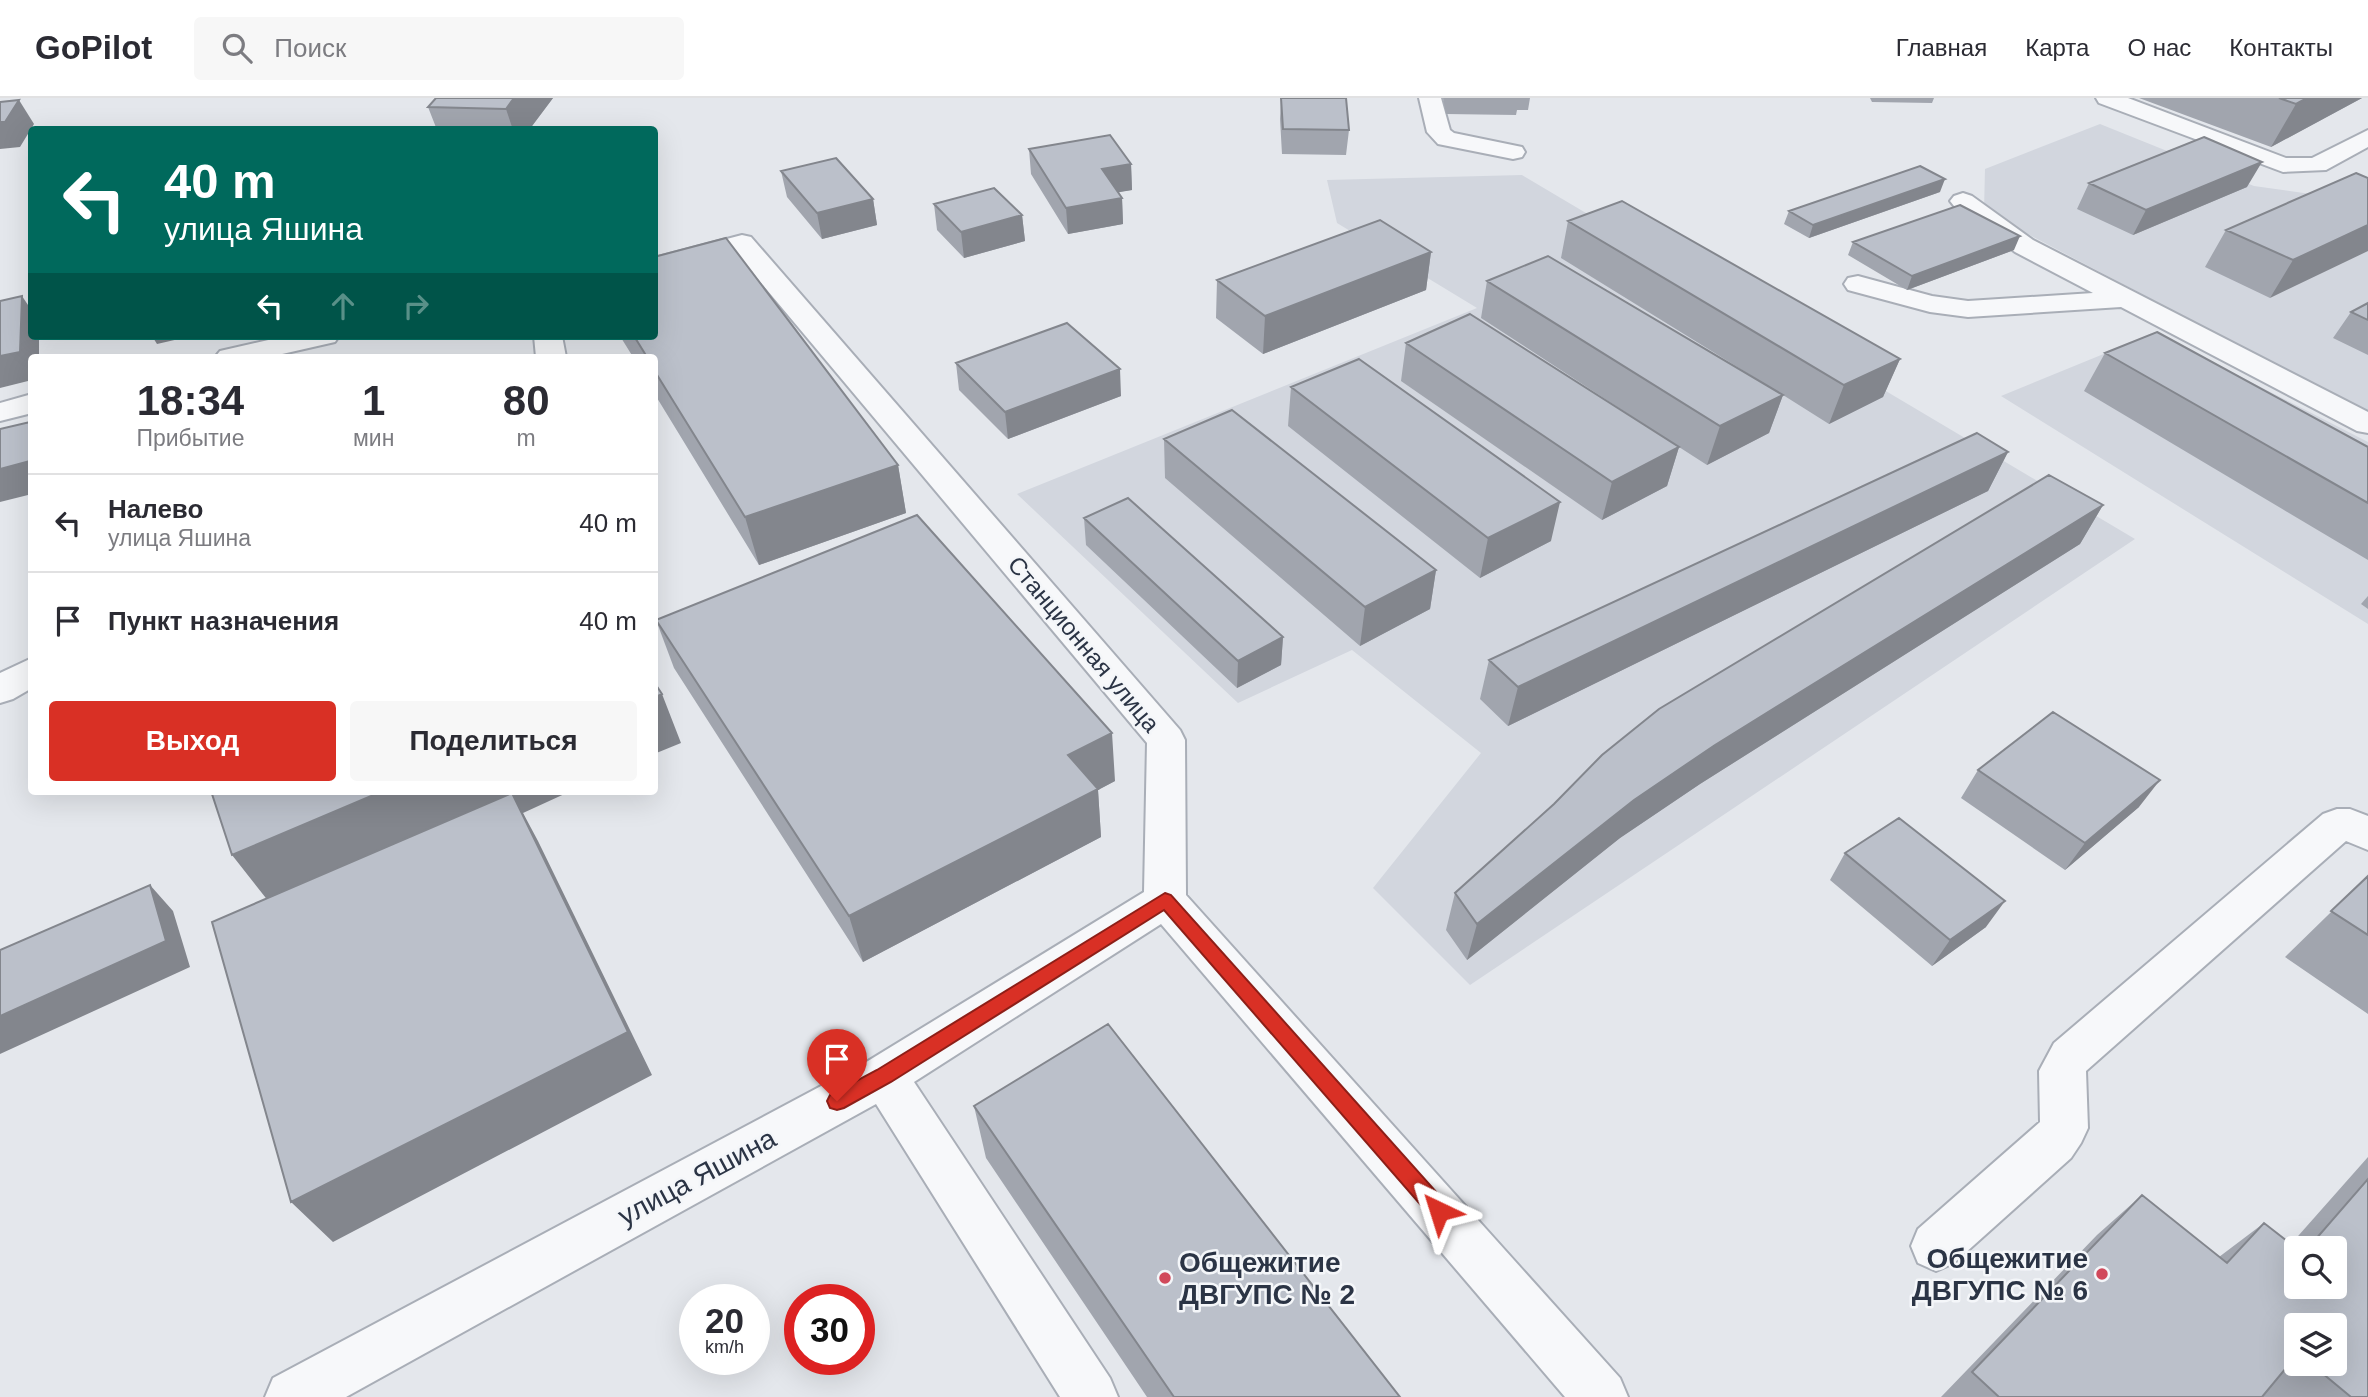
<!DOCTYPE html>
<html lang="ru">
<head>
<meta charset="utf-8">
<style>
	:root { --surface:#fff; --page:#f7f7f7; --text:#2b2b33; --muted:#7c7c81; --line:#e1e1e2; --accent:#d93025 }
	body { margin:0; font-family:Arial,sans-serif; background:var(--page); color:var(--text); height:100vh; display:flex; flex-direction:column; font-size:26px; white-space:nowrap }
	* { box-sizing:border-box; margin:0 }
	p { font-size:23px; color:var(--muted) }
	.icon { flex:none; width:38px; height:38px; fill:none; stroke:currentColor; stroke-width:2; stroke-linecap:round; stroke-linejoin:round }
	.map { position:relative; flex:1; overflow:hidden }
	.sheet { position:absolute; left:28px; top:256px; width:630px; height:441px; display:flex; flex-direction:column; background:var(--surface); border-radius:7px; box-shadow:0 7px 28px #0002 }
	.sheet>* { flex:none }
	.hud { position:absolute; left:28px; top:28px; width:630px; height:214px; border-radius:7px; box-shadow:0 7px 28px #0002; background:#00695c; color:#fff; overflow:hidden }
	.buttons { position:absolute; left:2284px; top:1138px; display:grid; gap:14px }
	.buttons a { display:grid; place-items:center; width:63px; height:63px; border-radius:7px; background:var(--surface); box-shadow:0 7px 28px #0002; font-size:35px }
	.speed { position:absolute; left:679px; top:1186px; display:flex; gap:14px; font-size:35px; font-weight:700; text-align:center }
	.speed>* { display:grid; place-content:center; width:91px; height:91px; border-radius:50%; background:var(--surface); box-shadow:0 7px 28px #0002; line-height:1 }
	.speed small { font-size:18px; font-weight:400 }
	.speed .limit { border:10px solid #d22; background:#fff; color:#111 }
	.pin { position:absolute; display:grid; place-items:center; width:60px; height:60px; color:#fff; margin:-72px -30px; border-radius:50% 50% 50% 0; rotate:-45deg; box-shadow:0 0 7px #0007 }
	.pin .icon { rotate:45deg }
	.me { position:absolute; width:77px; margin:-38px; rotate:319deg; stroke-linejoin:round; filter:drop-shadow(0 0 5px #0008) }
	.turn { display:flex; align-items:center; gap:24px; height:147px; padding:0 21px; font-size:32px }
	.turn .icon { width:91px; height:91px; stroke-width:2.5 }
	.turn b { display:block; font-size:49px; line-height:60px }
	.lanes { display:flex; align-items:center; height:66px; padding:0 21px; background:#0003; justify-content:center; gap:35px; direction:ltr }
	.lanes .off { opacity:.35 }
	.eta { display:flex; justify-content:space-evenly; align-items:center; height:119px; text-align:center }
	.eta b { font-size:42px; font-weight:600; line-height:49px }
	.button { display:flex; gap:14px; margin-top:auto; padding:14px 21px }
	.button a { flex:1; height:80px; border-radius:7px; background:var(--accent); color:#fff; font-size:28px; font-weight:600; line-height:80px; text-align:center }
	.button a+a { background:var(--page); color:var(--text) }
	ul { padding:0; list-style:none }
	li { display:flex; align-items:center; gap:21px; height:98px; padding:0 21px; border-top:2px solid var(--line) }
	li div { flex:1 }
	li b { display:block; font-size:26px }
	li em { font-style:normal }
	header { display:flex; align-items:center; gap:42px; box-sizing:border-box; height:98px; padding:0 35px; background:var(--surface); border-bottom:2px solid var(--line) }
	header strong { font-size:33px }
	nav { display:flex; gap:38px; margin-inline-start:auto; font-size:24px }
	.search { width:490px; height:63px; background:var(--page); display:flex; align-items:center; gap:18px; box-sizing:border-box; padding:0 24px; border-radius:7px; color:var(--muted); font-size:26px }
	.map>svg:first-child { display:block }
</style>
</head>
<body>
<header>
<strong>GoPilot</strong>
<div class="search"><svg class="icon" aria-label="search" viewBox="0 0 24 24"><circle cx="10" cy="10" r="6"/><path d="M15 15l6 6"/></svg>Поиск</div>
<nav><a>Главная</a><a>Карта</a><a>О нас</a><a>Контакты</a></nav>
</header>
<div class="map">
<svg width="2368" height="1299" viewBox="0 0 2368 1299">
	<rect width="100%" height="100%" fill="#e4e7ec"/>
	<path fill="#d2d6de" d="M2100,26L2254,88L2368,104V315L1984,113L1985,71Z
		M1522,77L2135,441L1470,887L1373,790L1481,655L1352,552L1238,605L1017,396L1477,210L1337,125L1327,82Z
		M2155,235L2368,344V526L2001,298Z"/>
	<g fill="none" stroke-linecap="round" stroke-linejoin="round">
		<g stroke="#a9aeb7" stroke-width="4">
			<path id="minor" d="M1419,0H1441L1450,32L1454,35L1522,49L1525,54L1522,59L1513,61L1438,46L1427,34Z
				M2096,0H2128L2286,60H2312L2368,32V49L2326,72L2283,74L2099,5Z
				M1963,95L1972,98L2033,142L2368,314V335L2357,333L2121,209L1968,219L1930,214L1848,192L1844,186L1848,180L1858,178L1932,198L1968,203L2093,195L2015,154L1954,108L1950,103L1954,98Z
				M742,137L751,139L1180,632L1185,642L1186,797L1620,1280L1628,1299H1565L1161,826L914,984L1110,1280L1118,1299H1060L876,1006L346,1299H265L273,1280L868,963L1144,794L1147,645L736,155L654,176V160Z
				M286,238H339L335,244L269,259H215L220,253Z
				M534,238H562L566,259H536Z
				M32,296V315L0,323V305Z
				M32,560V590L13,601L0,605V575Z
				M2337,711H2350L2368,718V752L2346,743L2086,973L2088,1030L2081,1045L2071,1060L1954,1165L1936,1173L1918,1165L1911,1148L1918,1131L2040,1024L2039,973L2054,945L2323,716Z"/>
		</g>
		<use href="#minor" fill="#f7f8fa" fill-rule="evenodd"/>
	</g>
	<path fill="#a1a5ae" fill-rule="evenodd" d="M553,0L529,32H437L428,9Z
		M1281,0L1349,32L1346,57L1282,56L1280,21Z
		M1443,0H1530L1528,12H1517L1516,17L1446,16Z
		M1870,0H1934L1932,5L1872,4Z
		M2139,0H2362L2271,49Z
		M1029,51L1131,66L1132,92L1117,94L1122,100L1123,126L1068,136L1031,76Z
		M781,73L873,101L877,127L822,141L787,99Z
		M2368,80L2270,200L2205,169L2226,132Z
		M2089,85L2247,89L2133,137L2077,111Z
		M1940,94L1809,140L1784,126L1789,113Z
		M934,106L1022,117L1025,143L964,160L937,132Z
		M1568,123L1900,261L1883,299L1829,326L1783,297L1769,335L1707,367L1679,349L1667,388L1602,422L1401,283L1406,245L1668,342L1481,220L1487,183L1760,283L1561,160Z
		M1853,144L2014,152L1907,192L1848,157Z
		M1431,154L1426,192L1263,256L1216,220L1217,182Z
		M2368,205V257L2333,240L2351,214Z
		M620,238H654L898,367L906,415L759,467L654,295V259H633Z
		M2105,255L2368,349V462L2084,293Z
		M956,265L1121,298L1008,341L959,292Z
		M1291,289L1551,443L1480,480L1288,328Z
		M1164,341L1436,472L1430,511L1360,548L1165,380Z
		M2008,354L1988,393L1508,628L1480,601L1489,562Z
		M2103,407L2080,446L1700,686L1620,740L1467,862L1446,832L1455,795Z
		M1084,420L1283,539L1281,567L1237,590L1086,447Z
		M2368,498V511L2361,506Z
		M656,522L1115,683L1098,692L1101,739L863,864L674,570Z
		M1978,672L2139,709L2065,772L1961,700Z
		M1845,755L1986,829L1932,868L1830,782Z
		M2368,778V916L2285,859Z
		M974,1008L1400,1299H1147L986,1060Z
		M2368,1059V1299H1941L2097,1137L2142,1097L2219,1159L2264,1125L2291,1146ZM2296,1150H2334L2296,1188ZM2296,1227L2334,1265H2296Z"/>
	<path fill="#83868d" d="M514,0H553L529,32H513L506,11Z
		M2307,0H2362L2271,49L2296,6Z
		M19,2L34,26L20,49L0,51V24Z
		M2262,64L2247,89L2133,137L2146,112Z
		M1131,66L1132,92L1103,97L1102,71Z
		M1945,81L1940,94L1809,140L1813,127Z
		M1122,100L1123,126L1068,136L1066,110Z
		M873,101L877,127L822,141L817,115Z
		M1022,117L1025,143L964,160L961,134Z
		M2368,127V153L2270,200L2293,162Z
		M2020,138L2014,152L1907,192L1912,178Z
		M1431,154L1426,192L1263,256L1265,218Z
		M22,198L32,213V238H39V259H32V282L0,290V258Z
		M152,238H192L157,246Z
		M1900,261L1883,299L1829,326L1844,287Z
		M1120,271L1121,298L1008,341L1005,314Z
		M1783,297L1769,335L1707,367L1720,328Z
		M30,324L32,326V396L0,404V371Z
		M1679,349L1667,388L1602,422L1612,384Z
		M2008,354L1988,393L1508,628L1518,589Z
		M898,367L906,415L759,467L745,419Z
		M1560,404L1551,443L1480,480L1488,440Z
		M2103,407L2080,446L1700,686L1620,740L1467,862L1477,826L1634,702L1715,647Z
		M1436,472L1430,511L1360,548L1365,509Z
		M1283,539L1281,567L1237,590L1238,563Z
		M662,596L681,645L654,656V600Z
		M1112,635L1115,683L1098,692L1101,739L863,864L849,818L1068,657Z
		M2160,682L2139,709L2065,772L2085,745Z
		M383,693H571L523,715L538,743L652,977L333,1144L291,1104L269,804L232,757Z
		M150,787L173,813L190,869L0,956V918Z
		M2005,803L1986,829L1932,868L1950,842Z"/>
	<path fill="#bbc0ca" stroke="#83868d" stroke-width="2" d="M436,0H514L506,11L428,9Z
		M1281,0H1346L1349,32L1283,31Z
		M2279,0H2307L2296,6Z
		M19,2L5,24H0V4Z
		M1110,37L1131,66L1102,71L1122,100L1066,110L1029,51Z
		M2204,39L2262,64L2146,112L2089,85Z
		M836,60L873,101L817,115L781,73Z
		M1920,68L1945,81L1813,127L1789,113Z
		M2356,75L2368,80V127L2293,162L2226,132Z
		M994,90L1022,117L961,134L934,106Z
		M1622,103L1900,261L1844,287L1568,123Z
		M1960,107L2020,138L1912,178L1853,144Z
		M1380,122L1431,154L1265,218L1217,182Z
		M726,140L898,367L745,419L654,272V259H647L634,238H654V159Z
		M1548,158L1783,297L1720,328L1487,183Z
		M22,198L20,254L0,258V203Z
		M2368,205V222L2351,214Z
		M1470,216L1679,349L1612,384L1406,245Z
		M1067,225L1120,271L1005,314L956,265Z
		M2157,234L2368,349V405L2105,255Z
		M1359,261L1560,404L1488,440L1291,289Z
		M1232,312L1436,472L1365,509L1164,341Z
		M30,324V363L0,371V331Z
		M1977,335L2008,354L1518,589L1489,562Z
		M2049,377L2103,407L1715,647L1634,702L1477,826L1455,795L1554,706L1602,657L1659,611Z
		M1128,400L1283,539L1238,563L1084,420Z
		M917,417L1112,635L1068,657L1098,691L849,818L656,522Z
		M654,584L662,596L654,600Z
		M2053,614L2160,682L2085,745L1978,672Z
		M211,693H383L232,757Z
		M512,695L628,934L291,1104L212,824Z
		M1899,720L2005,803L1950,842L1845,755Z
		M2368,778V837L2331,813Z
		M150,787L166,843L0,918V852Z
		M1108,926L1400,1299H1174L974,1008Z
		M2368,1081V1299H2351L2310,1265H2334V1227H2296V1258L2262,1299H1999L1972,1274L2142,1097L2227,1165L2264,1125L2296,1150V1188H2334V1150H2308Z"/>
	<path fill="#d93025" stroke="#8d1f18" stroke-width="2" d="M1165,795L1171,797L1447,1106L1450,1113L1447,1120L1439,1123L1432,1120L1164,812L891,984L844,1010L837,1012L830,1010L827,1003L830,997L877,972Z"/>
	<g fill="#d1495b" stroke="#f4f6f9" stroke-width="2.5">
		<circle cx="2102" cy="1176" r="7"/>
		<circle cx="1165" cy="1180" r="7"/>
	</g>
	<g text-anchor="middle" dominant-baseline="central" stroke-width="5" stroke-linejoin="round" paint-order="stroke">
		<g font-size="24" fill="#2b3445" stroke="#f4f6f9">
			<text transform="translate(1084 546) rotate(50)">Станционная улица</text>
		</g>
		<g font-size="28" fill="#2b3445" stroke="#f4f6f9">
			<text transform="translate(697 1079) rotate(-28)">улица Яшина</text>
		</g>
		<g font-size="28" font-weight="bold" fill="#2b3445" stroke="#f4f6f9" text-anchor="end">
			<text x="2088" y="1160">Общежитие<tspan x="2088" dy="32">ДВГУПС № 6</tspan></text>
			<text x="1179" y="1164" text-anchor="start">Общежитие<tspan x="1179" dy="32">ДВГУПС № 2</tspan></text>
		</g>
	</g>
</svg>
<div class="buttons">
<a><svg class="icon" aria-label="search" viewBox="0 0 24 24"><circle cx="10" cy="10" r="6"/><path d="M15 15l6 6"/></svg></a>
<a><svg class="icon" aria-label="layers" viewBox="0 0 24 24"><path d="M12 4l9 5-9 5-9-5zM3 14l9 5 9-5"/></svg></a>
</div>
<div class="speed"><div>20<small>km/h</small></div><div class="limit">30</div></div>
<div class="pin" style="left:837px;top:1003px;background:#d93025"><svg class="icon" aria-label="arrive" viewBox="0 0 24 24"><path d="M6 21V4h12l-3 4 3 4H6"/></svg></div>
<svg class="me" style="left:1439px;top:1113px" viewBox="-20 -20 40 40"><path d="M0-17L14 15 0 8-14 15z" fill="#d93025" stroke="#fff" stroke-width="4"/></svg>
<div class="hud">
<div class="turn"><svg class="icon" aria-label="left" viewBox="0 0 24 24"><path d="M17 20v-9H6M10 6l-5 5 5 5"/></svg><div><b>40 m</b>улица Яшина</div></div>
<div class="lanes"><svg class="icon" aria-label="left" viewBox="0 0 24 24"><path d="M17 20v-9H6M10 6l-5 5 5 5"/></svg><svg class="icon off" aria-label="ahead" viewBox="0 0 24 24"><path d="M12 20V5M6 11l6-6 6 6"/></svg><svg class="icon off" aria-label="right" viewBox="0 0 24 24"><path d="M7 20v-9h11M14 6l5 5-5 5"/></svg></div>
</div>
<section class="sheet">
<div class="eta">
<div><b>18:34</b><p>Прибытие</p></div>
<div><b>1</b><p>мин</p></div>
<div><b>80</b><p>m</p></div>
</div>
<ul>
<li><svg class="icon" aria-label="left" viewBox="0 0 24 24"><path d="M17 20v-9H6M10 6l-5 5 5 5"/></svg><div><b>Налево</b><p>улица Яшина</p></div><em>40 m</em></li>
<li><svg class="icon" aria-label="arrive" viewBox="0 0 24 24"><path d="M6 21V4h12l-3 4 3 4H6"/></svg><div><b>Пункт назначения</b></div><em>40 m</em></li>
</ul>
<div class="button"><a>Выход</a><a>Поделиться</a></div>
</section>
</div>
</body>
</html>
